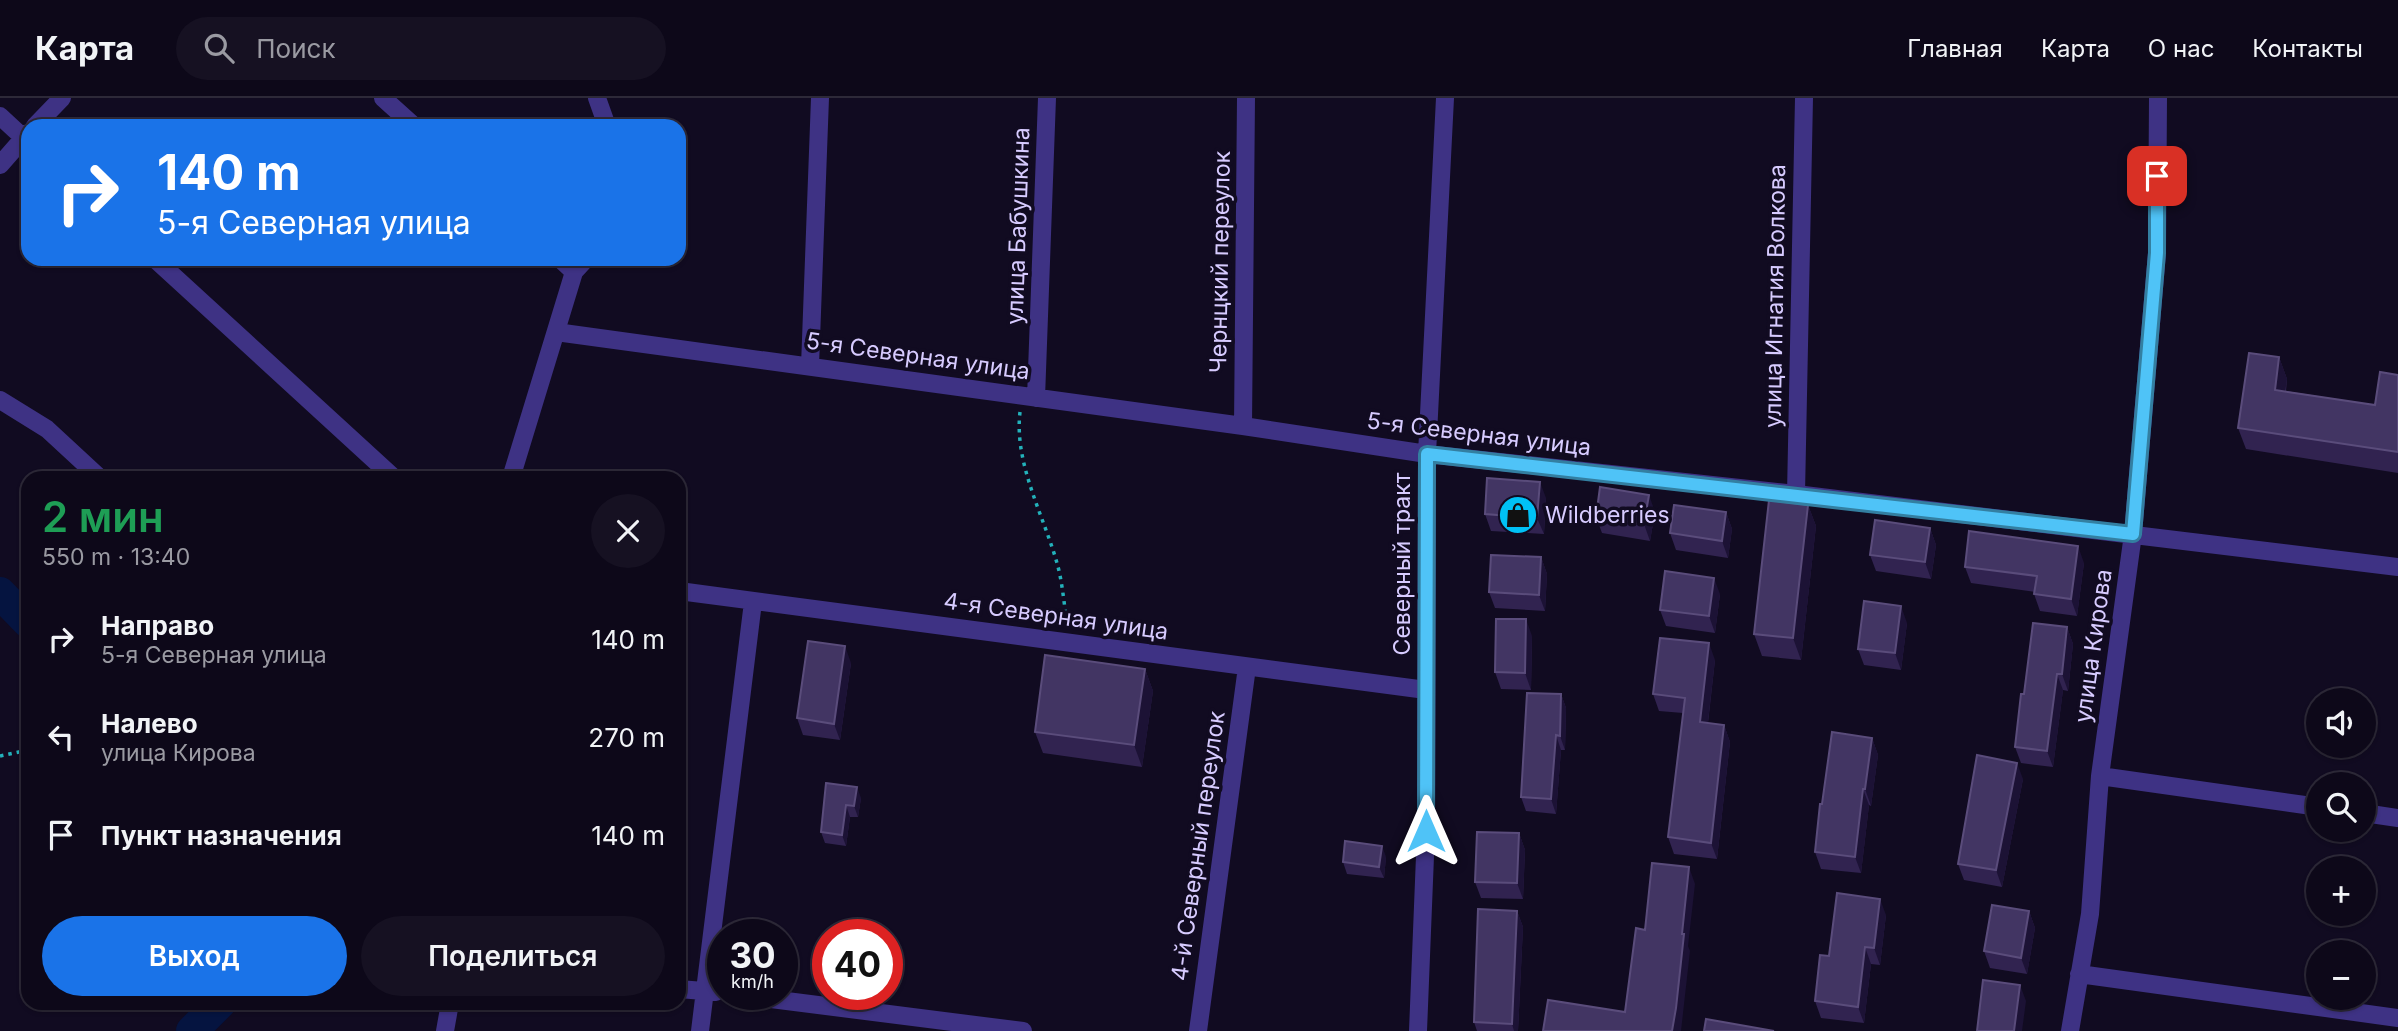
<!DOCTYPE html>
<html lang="ru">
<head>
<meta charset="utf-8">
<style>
	:root { --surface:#0d0819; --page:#161122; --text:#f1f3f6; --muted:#9a9aa2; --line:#2d2938; --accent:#1a73e8 }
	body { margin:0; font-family:Inter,sans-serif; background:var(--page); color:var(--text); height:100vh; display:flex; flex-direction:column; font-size:26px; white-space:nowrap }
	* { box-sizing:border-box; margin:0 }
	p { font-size:23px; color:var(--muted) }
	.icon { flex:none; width:38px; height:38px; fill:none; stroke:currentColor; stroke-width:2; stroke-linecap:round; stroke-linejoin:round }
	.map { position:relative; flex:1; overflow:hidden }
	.drawer { position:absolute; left:21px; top:373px; width:665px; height:539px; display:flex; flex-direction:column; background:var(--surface); border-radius:21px; box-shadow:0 2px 5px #0004,0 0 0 2px var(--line) }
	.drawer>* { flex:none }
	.hud { position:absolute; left:21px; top:21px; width:665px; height:147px; border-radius:21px; box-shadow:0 2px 5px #0004,0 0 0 2px var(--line); background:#1a73e8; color:#fff; overflow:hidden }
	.buttons { position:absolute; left:2306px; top:590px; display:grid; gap:14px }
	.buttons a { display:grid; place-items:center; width:70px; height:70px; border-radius:50%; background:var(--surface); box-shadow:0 2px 5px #0004,0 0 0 2px var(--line); font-size:35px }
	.speed { position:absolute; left:707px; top:821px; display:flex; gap:14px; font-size:35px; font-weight:700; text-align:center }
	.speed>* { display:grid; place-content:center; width:91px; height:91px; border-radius:50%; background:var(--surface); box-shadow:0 2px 5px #0004,0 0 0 2px var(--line); line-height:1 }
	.speed small { font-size:18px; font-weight:400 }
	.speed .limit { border:10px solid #d22; background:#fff; color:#111 }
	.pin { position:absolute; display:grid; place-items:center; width:60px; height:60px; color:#fff; margin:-30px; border-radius:14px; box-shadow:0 4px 10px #0006 }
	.me { position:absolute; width:77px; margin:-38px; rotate:0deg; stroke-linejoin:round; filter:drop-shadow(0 0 5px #0008) }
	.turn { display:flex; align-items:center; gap:24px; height:147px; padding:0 21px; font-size:32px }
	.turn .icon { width:91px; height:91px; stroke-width:2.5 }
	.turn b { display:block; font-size:49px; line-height:60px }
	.round { display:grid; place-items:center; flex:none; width:74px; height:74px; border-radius:37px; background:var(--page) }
	.summary { display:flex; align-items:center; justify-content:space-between; height:119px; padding:0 21px }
	h1 { font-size:42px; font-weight:600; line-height:52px; color:#1e9e55 }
	.cta { display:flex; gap:14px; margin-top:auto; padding:14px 21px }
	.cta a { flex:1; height:80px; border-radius:42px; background:var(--accent); color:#fff; font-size:28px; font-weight:600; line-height:80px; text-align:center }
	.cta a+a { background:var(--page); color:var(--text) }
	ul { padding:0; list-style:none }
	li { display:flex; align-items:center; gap:21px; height:98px; padding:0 21px }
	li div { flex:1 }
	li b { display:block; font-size:26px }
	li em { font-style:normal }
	header { display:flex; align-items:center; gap:42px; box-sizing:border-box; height:98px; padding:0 35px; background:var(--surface); border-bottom:2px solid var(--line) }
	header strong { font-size:33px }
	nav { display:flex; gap:38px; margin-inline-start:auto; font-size:24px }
	.search { width:490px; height:63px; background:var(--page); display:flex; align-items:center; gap:18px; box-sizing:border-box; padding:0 24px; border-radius:38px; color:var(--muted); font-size:26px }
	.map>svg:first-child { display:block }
</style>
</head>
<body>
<header>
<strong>Карта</strong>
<div class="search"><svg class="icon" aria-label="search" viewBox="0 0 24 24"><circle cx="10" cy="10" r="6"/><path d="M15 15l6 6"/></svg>Поиск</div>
<nav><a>Главная</a><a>Карта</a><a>О нас</a><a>Контакты</a></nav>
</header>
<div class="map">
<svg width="2398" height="933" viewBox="0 0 2398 933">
	<rect width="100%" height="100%" fill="#110b21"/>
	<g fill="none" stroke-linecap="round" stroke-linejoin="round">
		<path stroke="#051440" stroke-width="32" d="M0,495L28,524
			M192,933L220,905"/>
		<path stroke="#23b2bb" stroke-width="3.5" stroke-dasharray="3.5 5" stroke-linecap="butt" d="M1020,314C1014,365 1043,416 1057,465C1063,486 1064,509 1068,530
			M0,658L28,652"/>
		<path stroke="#3e3284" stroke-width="18" d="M383,0L414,28
			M597,0L607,28
			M0,18L28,44
			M35,28L62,0
			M0,67L28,35
			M155,161L394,380
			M560,161L574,174
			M556,234L1243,328L1427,356L1796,396L2398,469
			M810,268L820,0
			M1036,300L1047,0
			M0,302L47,331L100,380
			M1243,328L1246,0
			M511,380L574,174L586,161
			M1796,396L1804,0
			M679,493L1426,592
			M2100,678L2319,709
			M2364,715L2398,720
			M2079,876L2398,920
			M679,891L716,894
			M731,896L1023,933
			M445,933L450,905
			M700,933L753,504
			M1198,933L1247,569
			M1418,933L1426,733L1427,356L1445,0
			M2070,933L2090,816L2100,678L2133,436L2157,155L2158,0"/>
	</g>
	<path fill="#312350" d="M2279,259L2287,281L2286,293L2375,307L2398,277V375L2246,351L2238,330Z
		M1546,400L1544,436L1491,433L1485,416Z
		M1808,407L1816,428L1801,562L1762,558L1754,536Z
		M1655,414L1650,443L1602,435L1596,419Z
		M1726,414L1732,431L1728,460L1676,452L1670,435Z
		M1930,430L1936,447L1931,481L1876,473L1870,457Z
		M1541,459L1547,476L1545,513L1495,510L1489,494Z
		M2084,465L2077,518L2040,513L2034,496L2035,494L1971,485L1965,469Z
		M1720,496L1715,535L1666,528L1660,512Z
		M1907,525L1901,572L1864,567L1858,551Z
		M2067,529L2073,546L2068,593L2063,592L2053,669L2021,665L2015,649L2024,596Z
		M1532,538L1531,592L1501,591L1495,574Z
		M1715,562L1708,625L1724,627L1730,644L1717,761L1674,756L1668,739L1683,615L1659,613L1653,596Z
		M851,565L840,642L803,637L797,620Z
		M1145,571L1153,593L1142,669L1043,655L1035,634Z
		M1561,596L1566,610L1565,652H1561L1556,716L1526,713L1521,699Z
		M1872,640L1878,657L1871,708L1869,707L1861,775L1821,771L1815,754L1822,706Z
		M2023,681L2002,789L1964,782L1958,766Z
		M826,685L861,700L858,719H850L846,748L825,745L821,734Z
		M1519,735L1525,752L1523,801L1481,800L1475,784Z
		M1386,759L1384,780L1347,776L1343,764Z
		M1517,813L1523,829L1518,933H1477L1474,924Z
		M2029,813L2035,830L2027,876L1990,870L1984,853Z
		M1886,817L1880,867L1871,866L1864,925L1821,920L1815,903L1829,858Z"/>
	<path fill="#1c1235" d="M2279,259L2287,281L2282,314L2275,292Z
		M1540,384L1546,400L1544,436L1537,420Z
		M1649,397L1655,414L1650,443L1644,426Z
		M1808,407L1816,428L1801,562L1793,540Z
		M1726,414L1732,431L1728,460L1722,443Z
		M1930,430L1936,447L1931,481L1925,464Z
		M2078,448L2084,465L2077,518L2071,501Z
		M1541,459L1547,476L1545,513L1539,497Z
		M1714,480L1720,496L1715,535L1709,518Z
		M1901,508L1907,525L1901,572L1895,555Z
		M1526,521L1532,538L1531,592L1525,575Z
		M2067,529L2073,546L2068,593L2062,576Z
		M1709,545L1715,562L1706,641L1700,624Z
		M845,548L851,565L840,642L834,626Z
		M1145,571L1153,593L1142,669L1134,647Z
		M2057,576L2063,592L2053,669L2047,653Z
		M1561,596L1566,610L1565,652L1560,638Z
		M1724,627L1730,644L1717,761L1711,745Z
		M1556,637L1561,652L1556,716L1551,701Z
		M1872,640L1878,657L1871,708L1865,691Z
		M2017,665L2023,681L2002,789L1996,772Z
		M857,689L861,700L858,719L854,708Z
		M1863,691L1869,707L1861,775L1855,759Z
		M846,707L850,719L846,748L842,737Z
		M1519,735L1525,752L1523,801L1517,785Z
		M1382,748L1386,759L1384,780L1379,769Z
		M1689,769L1695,786L1688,848L1690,853L1681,933H1672Z
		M1880,801L1886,817L1880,867L1874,850Z
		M1517,813L1523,829L1518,933H1514L1512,926Z
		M2029,813L2035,830L2027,876L2021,860Z
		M1865,849L1871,866L1864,925L1858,909Z
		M2020,887L2026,903L2022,933H2014Z"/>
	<path fill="#423563" stroke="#5a4c7b" stroke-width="2" d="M2249,255L2279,259L2275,292L2375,307L2380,274L2398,277V354L2238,330Z
		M1487,380L1540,384L1537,420L1485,416Z
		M1600,389L1649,397L1644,426L1596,419Z
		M1769,402L1808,407L1793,540L1754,536Z
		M1674,407L1726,414L1722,443L1670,435Z
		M1875,422L1930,430L1925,464L1870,457Z
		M1969,433L2078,448L2071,501L2034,496L2037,478L1965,469Z
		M1491,457L1541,459L1539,497L1489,494Z
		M1665,473L1714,480L1709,518L1660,512Z
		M1864,503L1901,508L1895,555L1858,551Z
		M1496,521H1526L1525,575L1495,574Z
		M2033,525L2067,529L2062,576H2057L2047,653L2015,649L2021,596H2024Z
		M1660,540L1709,545L1700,624L1724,627L1711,745L1668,739L1685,600L1653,596Z
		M808,543L845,548L834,626L797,620Z
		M1045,557L1145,571L1134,647L1035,634Z
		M1527,595L1561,596L1560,638L1556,637L1551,701L1521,699Z
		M1832,634L1872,640L1865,691H1863L1855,759L1815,754L1820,706H1822Z
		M1977,657L2017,665L1996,772L1958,766Z
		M826,685L857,689L854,708L846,707L842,737L821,734Z
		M1477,734L1519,735L1517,785L1475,784Z
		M1345,743L1382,748L1379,769L1343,764Z
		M1652,765L1689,769L1682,836H1684L1676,910L1672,933H1543L1548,902L1625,914L1636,830L1645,832Z
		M1837,795L1880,801L1874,850L1865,849L1858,909L1815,903L1820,857L1829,858Z
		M1992,807L2029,813L2021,860L1984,853Z
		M1478,811L1517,813L1512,926L1474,924Z
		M1983,882L2020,887L2014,933H1977Z
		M1706,921L1774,933H1704Z"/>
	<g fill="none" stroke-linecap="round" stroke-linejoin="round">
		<g stroke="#337fa1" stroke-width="18">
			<path id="route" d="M1426,733L1427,356L2133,436L2157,155V78"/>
		</g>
		<use href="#route" stroke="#4fc3f7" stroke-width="12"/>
	</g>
	<defs>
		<g id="shop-disc" transform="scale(2.0125)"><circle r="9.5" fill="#00c1f6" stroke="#110b21"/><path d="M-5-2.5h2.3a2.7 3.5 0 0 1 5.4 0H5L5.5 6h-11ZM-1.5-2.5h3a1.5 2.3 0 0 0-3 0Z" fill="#111"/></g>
	</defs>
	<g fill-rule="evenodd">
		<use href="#shop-disc" x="1518" y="417"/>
	</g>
	<g text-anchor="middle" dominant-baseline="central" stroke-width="7" stroke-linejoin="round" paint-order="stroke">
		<g font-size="23" fill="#d7cbff" stroke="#110b21">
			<text transform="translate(1018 128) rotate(-88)">улица Бабушкина</text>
			<text transform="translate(1220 164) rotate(-89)">Чернцкий переулок</text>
			<text transform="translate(1775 198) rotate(-89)">улица Игнатия Волкова</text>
			<text transform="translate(918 258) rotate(8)">5-я Северная улица</text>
			<text transform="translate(1479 336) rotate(7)">5-я Северная улица</text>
			<text transform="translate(1402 466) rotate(-90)">Северный тракт</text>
			<text transform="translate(1056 518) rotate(8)">4-я Северная улица</text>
			<text transform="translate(2093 548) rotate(-82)">улица Кирова</text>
			<text transform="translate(1198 748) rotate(-82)">4-й Северный переулок</text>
		</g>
		<g font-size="23" fill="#d7cbff" stroke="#110b21" text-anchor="start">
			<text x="1545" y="417">Wildberries</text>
		</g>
	</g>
</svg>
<div class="buttons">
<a><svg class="icon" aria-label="sound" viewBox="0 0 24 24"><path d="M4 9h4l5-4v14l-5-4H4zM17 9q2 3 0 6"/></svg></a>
<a><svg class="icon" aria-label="search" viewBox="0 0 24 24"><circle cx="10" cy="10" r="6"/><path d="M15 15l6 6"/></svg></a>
<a>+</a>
<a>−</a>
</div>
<div class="speed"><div>30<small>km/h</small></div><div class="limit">40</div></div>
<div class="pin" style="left:2157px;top:78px;background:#d93025"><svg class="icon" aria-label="arrive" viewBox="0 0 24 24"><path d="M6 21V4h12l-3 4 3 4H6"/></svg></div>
<svg class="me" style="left:1426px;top:733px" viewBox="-20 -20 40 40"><path d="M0-17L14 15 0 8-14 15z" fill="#4fc3f7" stroke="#fff" stroke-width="4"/></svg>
<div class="hud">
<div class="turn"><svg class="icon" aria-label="right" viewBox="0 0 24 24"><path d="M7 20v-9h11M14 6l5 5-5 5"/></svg><div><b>140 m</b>5-я Северная улица</div></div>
</div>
<section class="drawer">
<div class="summary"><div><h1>2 мин</h1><p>550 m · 13:40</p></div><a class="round"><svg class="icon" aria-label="close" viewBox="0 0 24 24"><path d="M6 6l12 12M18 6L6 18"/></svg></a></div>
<ul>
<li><svg class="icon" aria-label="right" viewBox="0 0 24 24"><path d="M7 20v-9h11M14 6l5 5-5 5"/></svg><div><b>Направо</b><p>5-я Северная улица</p></div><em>140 m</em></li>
<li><svg class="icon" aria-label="left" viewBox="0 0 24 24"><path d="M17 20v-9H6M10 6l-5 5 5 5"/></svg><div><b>Налево</b><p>улица Кирова</p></div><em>270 m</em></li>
<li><svg class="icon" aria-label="arrive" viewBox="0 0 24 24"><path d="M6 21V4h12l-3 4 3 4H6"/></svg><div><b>Пункт назначения</b></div><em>140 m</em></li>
</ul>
<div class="cta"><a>Выход</a><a>Поделиться</a></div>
</section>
</div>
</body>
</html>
